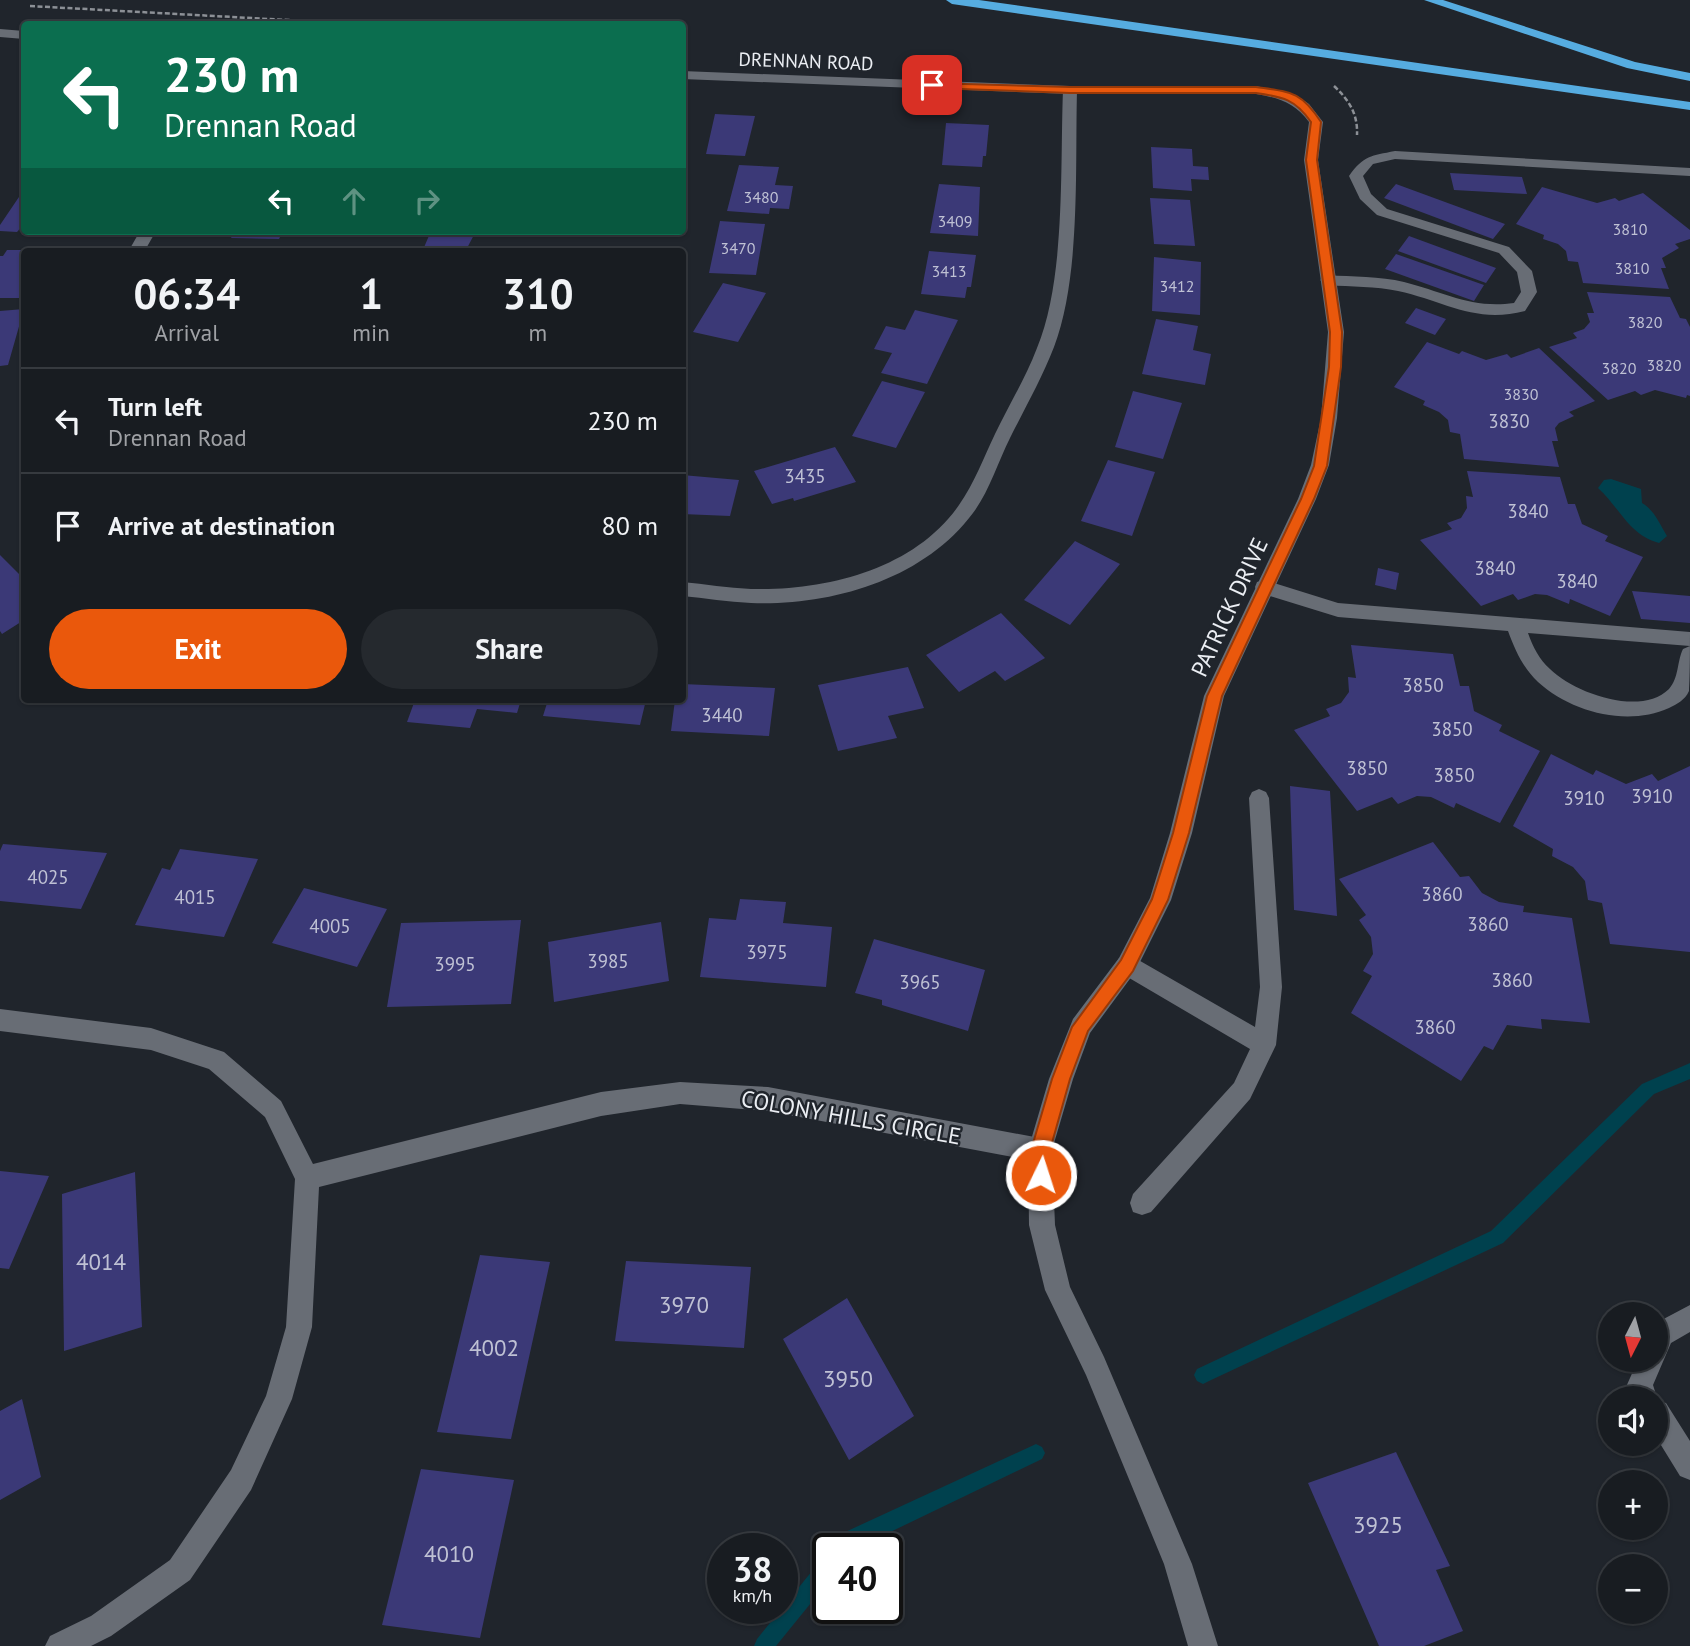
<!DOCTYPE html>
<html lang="en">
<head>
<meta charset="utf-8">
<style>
	:root { --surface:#181c21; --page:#25292e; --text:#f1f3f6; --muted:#9fa1a5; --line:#363a3f; --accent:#ea580c }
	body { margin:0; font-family:"PT Sans",sans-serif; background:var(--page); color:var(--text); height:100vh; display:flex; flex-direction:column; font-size:26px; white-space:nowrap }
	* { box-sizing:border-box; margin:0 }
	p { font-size:23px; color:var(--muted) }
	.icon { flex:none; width:38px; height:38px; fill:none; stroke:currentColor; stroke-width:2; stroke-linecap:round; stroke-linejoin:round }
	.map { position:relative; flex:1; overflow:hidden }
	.drawer { position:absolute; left:21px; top:248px; width:665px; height:455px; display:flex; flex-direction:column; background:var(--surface); border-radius:7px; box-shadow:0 2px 5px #0004,0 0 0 2px var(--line) }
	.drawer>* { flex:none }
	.hud { position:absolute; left:21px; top:21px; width:665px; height:214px; border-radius:7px; box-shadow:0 2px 5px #0004,0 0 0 2px var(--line); background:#0b6e4f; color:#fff; overflow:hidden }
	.needle { width:46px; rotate:186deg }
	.controls { position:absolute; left:1598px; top:1302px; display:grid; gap:14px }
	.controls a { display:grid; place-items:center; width:70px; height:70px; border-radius:50%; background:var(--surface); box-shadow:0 2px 5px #0004,0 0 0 2px var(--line); font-size:35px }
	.speed { position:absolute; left:707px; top:1533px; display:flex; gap:14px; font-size:35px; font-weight:700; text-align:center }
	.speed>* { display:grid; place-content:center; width:91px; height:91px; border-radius:50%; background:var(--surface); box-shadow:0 2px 5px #0004,0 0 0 2px var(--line); line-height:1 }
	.speed small { font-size:18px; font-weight:400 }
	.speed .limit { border:4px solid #111; border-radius:10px; background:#fff; color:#111 }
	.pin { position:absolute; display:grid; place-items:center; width:60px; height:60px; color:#fff; margin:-30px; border-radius:14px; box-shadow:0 4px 10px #0006 }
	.me { position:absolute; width:77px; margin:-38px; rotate:4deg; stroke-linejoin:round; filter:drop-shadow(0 0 5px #0008) }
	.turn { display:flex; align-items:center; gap:24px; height:147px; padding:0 28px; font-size:32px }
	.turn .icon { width:91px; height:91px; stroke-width:2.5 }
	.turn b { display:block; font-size:49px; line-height:60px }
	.lanes { display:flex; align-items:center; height:66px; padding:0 28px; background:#0003; justify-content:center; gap:35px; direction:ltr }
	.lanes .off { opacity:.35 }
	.eta { display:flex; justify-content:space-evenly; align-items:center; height:119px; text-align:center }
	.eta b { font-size:42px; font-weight:700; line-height:49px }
	.action { display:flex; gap:14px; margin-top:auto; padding:14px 28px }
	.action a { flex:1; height:80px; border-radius:42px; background:var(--accent); color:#fff; font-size:28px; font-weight:700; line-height:80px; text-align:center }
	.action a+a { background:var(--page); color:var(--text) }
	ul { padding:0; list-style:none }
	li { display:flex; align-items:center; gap:21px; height:105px; padding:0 28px; border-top:2px solid var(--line) }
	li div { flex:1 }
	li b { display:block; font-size:26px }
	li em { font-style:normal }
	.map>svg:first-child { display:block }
</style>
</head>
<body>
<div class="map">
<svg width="1690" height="1646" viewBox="0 0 1690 1646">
	<rect width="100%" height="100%" fill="#20252c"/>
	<path fill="#00414e" d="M1611,479L1641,489L1642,503C1655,511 1659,523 1667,536L1659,543C1629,535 1620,508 1598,488L1604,480Z"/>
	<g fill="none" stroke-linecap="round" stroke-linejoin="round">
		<path fill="#00414e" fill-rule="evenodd" d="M1690,1063V1079L1654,1094L1503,1243L1209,1381L1203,1384L1197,1381L1194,1375L1197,1369L1491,1231L1642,1084Z
			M1036,1444L1042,1447L1045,1453L1042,1459L855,1549H834L843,1533Z
			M828,1558V1582L776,1646H754L757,1639L821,1560Z"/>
	</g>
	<path fill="#3b3977" d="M715,114L755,116L745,156L706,154Z
		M946,123L989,125L986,156H983L982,167L942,165Z
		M1151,147L1192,149L1193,166L1208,167L1209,180L1191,179L1192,191L1153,188Z
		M739,165L779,167L775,185L793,186L789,209L770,208L769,214L727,211Z
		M1450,173L1522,177L1527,194L1454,190Z
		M939,184L980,187L978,236L930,233Z
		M1396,184L1505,224L1493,239L1384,198Z
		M1542,187L1597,203L1615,198L1619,201L1643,193L1690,230V239L1675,244L1679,248L1662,258L1666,268H1661L1669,289L1583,283L1578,262L1568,261L1566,251L1558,244L1543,239L1544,235L1516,224Z
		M21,194L24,195V224L17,232L0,231V225Z
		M1150,198L1190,200L1195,246L1154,244Z
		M720,221L765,224L756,275L709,273Z
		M235,231H283L279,239L231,238Z
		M431,231H476L465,252H422Z
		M1409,236L1496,268L1486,283L1398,251Z
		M7,250H24V292L22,298H0V256H3Z
		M929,251L976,255L971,287H967L965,298L921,294Z
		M1396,254L1484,285L1474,301L1385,269Z
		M1154,257L1201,262L1200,315L1152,311Z
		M723,283L766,293L738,342L693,332Z
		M1587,292L1670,297L1680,318L1686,319L1690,327V396L1687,395L1686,398L1655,390L1641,395L1635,391L1608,400L1549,347L1577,338L1573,333L1584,329L1590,322L1587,313H1594Z
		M1416,308L1446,319L1435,335L1405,323Z
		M24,309L8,365L0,366V311Z
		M915,310L958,320L927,384L881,373L892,353L874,349L886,326L905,330Z
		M1156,319L1198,326L1193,350L1211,354L1205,385L1142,374Z
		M1427,342L1459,354L1462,351L1486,360L1507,354L1511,358L1539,348L1595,401L1569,412L1574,416L1559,423L1555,428L1558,441H1552L1559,467L1464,459L1460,434L1450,432L1448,420L1439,412L1423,405L1425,401L1394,387Z
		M882,381L925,392L896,448L852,436Z
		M1133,391L1182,403L1163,459L1115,447Z
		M835,447L856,482L794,501L793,498L772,504L754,471Z
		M1108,460L1155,472L1132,536L1081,521Z
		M1467,471L1560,477L1568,504H1575L1582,524L1608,536L1605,541L1643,557L1610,616L1570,599L1569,604L1547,595L1535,594L1518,600L1513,594L1481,606L1420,540L1452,529L1447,523L1461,518L1467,508L1466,496L1473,497Z
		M682,475L739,480L730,516L682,514Z
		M1075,541L1120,564L1070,625L1024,600Z
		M0,555L24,579V620L2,634L0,631Z
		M1378,568L1399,573L1396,590L1375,585Z
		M1632,591L1690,596V623L1641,619Z
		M1001,613L1045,658L1005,681L995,671L959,692L926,655Z
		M1351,645L1453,654L1460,686H1469L1474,711L1502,725L1499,731L1540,751L1500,823L1456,803L1454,808L1431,797L1417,796L1398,804L1392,797L1357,811L1294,730L1330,716L1326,709L1341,703L1349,692L1348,677L1356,678Z
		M908,667L924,708L888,716L897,738L838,751L818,685Z
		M682,684L775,688L769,736L671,731L675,700H682Z
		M415,700H521L517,713L477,709L470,728L407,722Z
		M548,700H646L640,725L543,716Z
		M1551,754L1593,775L1596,770L1626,784L1652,774L1658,781L1690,766V952L1610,944L1602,903L1588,900L1585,881L1573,867L1552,856L1553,849L1513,826Z
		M1290,786L1330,791L1337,916L1294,910Z
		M1433,842L1460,877L1469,876L1482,893L1499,902L1524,906L1523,912L1572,918L1590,1023L1541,1019L1542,1029L1507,1025L1493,1050L1484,1046L1461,1081L1351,1013L1372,976L1363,971L1373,954L1371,937L1359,920L1366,915L1339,879Z
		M3,844L107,853L81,909L0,901V851Z
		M180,849L258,859L224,937L135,925L162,868L170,870Z
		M304,888L387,909L357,967L272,943Z
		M740,899L786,902L783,923L832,927L826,987L700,977L709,918L736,920Z
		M521,920L511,1004L387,1007L401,923Z
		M661,922L669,981L554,1002L548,942Z
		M874,939L985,970L968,1031L882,1005V1000L855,993Z
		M0,1171L49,1176L9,1269L0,1268Z
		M135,1172L142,1327L64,1351L62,1194Z
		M480,1255L550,1262L511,1439L437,1432Z
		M626,1261L751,1267L744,1348L615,1341Z
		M847,1298L914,1416L849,1460L783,1339Z
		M22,1399L41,1477L0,1500V1411Z
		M1396,1452L1450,1566L1436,1570L1463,1631L1424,1646H1379L1308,1483Z
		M421,1469L514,1480L480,1638L382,1625Z"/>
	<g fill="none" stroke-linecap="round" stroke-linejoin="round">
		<path stroke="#8c9096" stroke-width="2.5" stroke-dasharray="5 2.5" stroke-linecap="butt" d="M30,6L361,24
			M1334,86C1349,100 1358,114 1357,135"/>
		<path fill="#686d75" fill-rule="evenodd" d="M1070,86L1077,90C1075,167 1081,276 1054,347C1042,378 1025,408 1010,438C998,462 989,492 973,513C923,580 831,606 751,603C728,602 705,598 682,596V582C705,584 728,588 751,589C826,591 915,569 959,505C974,484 984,457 995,434C1009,405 1026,377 1037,348C1066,278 1060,166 1063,90Z
			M1395,151L1690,168V176L1395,159L1373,164L1363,176L1371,194L1387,209L1509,247L1532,271L1537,292L1525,311C1474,324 1445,301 1398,291C1376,286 1351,287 1328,285L1320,280L1328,275C1352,277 1380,276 1404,282C1444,292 1471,309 1514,303L1521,292L1517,272L1499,253L1377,215L1360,199L1349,176C1364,155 1371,156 1395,151Z
			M140,231H156L144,252H128Z
			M1264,580L1338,603L1690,632C1690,646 1690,678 1689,691C1685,700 1677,704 1669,708C1627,727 1571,712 1538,682C1523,668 1515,650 1508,631L1338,617L1257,592L1255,587L1257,582ZM1528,633L1690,646L1683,649C1677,661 1679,678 1669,689C1641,717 1574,693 1550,669C1539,659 1533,647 1528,633Z
			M1259,789L1266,792L1269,798L1282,987L1276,1045L1250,1099L1151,1212L1142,1215L1133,1212L1130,1203L1133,1194L1234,1083L1250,1049L1119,972L1116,965L1119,958L1127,955L1135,958L1255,1027L1260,987L1249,798L1252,792Z
			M0,1009L151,1028L224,1052L281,1101L313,1164L601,1092L680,1082L768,1087L1040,1138L1049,1141L1052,1150L1049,1159L1040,1162L768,1111L680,1104L601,1116L319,1187L312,1327L292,1399L251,1490L190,1580L111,1636L91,1646H45L50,1636L91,1616L170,1560L231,1470L266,1396L286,1327L295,1179L265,1117L209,1069L151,1050L0,1031Z
			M1690,1305V1332L1671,1343L1653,1385L1658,1401L1666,1403L1690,1441V1480L1680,1476L1656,1437V1398H1631L1626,1387L1638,1360H1656V1323Z"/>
		<path fill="#686d75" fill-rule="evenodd" d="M0,29L24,31V39L0,37Z
			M682,71L1070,86H1256L1296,95L1309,104L1323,122L1318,160L1344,332L1337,418L1329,465L1316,499L1224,696L1192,833L1171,900L1135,972L1090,1033L1073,1079L1052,1150L1055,1225L1070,1287L1104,1357L1192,1564L1218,1646H1188L1164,1564L1086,1375L1045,1290L1029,1225L1028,1150L1049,1079L1073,1019L1119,958L1150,898L1170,833L1204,696L1298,499L1311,465L1321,418L1328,332L1304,160L1309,122C1295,103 1279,98 1256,94H1070L682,79Z"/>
		<path fill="#56ace0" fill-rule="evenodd" d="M946,0H979L1690,102V110L952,4Z
			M1424,0H1443L1635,62L1690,73V81L1627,68Z"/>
	</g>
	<path fill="#ea580c" stroke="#983908" stroke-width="2" d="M928,83L1070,87H1256C1291,92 1301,91 1321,122L1317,160L1342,332L1341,367L1327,466L1314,499L1222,696L1189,833L1168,900L1133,971L1088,1031L1070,1079L1050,1150V1175L1048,1182L1041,1185L1034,1182L1031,1150L1052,1079L1072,1027L1121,960L1152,899L1173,833L1207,696L1301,499L1314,466L1329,367L1330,332L1306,160L1311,122C1295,99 1283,97 1256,93H1070L932,88L928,87Z"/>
	<g text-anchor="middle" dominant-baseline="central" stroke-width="5" stroke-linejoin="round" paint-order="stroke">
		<g font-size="16" fill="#bfc1d4">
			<text x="761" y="197">3480</text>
			<text x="955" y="221">3409</text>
			<text x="1630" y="229">3810</text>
			<text x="738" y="248">3470</text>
			<text x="1632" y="268">3810</text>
			<text x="949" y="271">3413</text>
			<text x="1177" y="286">3412</text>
			<text x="1645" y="322">3820</text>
			<text x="1664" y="365">3820</text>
			<text x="1619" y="368">3820</text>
			<text x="1521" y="394">3830</text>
		</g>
		<g font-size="19" fill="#ebeef3" stroke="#20252c">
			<text transform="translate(806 61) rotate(2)">DRENNAN ROAD</text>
		</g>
		<g font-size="19" fill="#bfc1d4">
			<text x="1509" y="421">3830</text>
			<text x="805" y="476">3435</text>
			<text x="1528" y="511">3840</text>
			<text x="1495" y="568">3840</text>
			<text x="1577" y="581">3840</text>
			<text x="1423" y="685">3850</text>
			<text x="722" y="715">3440</text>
			<text x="1452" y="729">3850</text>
			<text x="1367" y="768">3850</text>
			<text x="1454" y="775">3850</text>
			<text x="1652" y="796">3910</text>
			<text x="1584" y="798">3910</text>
			<text x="48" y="877">4025</text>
			<text x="1442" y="894">3860</text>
			<text x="195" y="897">4015</text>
			<text x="1488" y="924">3860</text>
			<text x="330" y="926">4005</text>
			<text x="767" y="952">3975</text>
			<text x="608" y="961">3985</text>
			<text x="455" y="964">3995</text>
			<text x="1512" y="980">3860</text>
			<text x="920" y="982">3965</text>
			<text x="1435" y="1027">3860</text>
		</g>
		<g font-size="23" fill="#ebeef3" stroke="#20252c">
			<text transform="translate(1229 607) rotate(-65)">PATRICK DRIVE</text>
			<text transform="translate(851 1117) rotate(10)">COLONY HILLS CIRCLE</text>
		</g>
		<g font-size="23" fill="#bfc1d4">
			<text x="101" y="1261">4014</text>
			<text x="684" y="1304">3970</text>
			<text x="494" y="1347">4002</text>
			<text x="848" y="1378">3950</text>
			<text x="1378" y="1524">3925</text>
			<text x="449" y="1553">4010</text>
		</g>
	</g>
</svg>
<div class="controls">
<a><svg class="needle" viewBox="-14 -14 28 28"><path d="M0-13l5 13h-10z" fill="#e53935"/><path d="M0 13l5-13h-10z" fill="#9fa1a5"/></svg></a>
<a><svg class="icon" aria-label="sound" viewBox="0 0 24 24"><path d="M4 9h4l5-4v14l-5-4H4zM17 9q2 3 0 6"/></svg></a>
<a>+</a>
<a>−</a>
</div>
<div class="speed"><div>38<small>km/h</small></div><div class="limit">40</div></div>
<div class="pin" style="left:932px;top:85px;background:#d93025"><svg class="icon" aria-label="arrive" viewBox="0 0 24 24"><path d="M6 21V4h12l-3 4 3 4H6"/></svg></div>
<svg class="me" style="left:1041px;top:1175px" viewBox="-20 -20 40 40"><circle r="17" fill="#ea580c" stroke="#fff" stroke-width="3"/><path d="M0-11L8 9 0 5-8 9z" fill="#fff"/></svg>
<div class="hud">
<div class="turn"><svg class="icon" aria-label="left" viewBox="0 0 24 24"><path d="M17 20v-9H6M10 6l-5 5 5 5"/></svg><div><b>230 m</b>Drennan Road</div></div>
<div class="lanes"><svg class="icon" aria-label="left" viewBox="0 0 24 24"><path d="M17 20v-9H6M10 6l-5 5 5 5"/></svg><svg class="icon off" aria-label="ahead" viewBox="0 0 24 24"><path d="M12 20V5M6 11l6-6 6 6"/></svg><svg class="icon off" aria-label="right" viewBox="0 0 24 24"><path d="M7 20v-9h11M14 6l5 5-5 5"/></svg></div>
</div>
<section class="drawer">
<div class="eta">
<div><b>06:34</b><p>Arrival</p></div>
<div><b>1</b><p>min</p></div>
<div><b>310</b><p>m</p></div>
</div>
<ul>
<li><svg class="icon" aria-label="left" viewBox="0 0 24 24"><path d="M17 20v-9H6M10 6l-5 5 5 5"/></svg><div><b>Turn left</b><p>Drennan Road</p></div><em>230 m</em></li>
<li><svg class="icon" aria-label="arrive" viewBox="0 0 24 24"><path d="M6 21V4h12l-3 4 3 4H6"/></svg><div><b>Arrive at destination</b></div><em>80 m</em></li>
</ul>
<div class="action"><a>Exit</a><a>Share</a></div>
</section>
</div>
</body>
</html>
